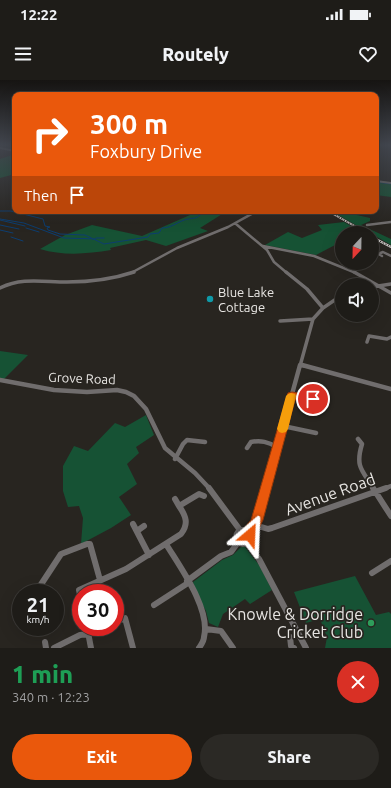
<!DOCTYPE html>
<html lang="en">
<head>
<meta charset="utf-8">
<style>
	:root { --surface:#1e1c18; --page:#2b2925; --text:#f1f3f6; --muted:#a1a1a2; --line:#3c3a37; --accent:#ea580c }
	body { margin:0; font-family:Ubuntu,sans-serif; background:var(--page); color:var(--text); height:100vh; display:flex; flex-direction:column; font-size:15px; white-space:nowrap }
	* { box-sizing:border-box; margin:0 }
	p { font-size:13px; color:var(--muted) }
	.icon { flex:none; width:22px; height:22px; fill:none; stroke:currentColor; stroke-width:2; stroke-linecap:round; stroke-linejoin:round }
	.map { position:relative; height:568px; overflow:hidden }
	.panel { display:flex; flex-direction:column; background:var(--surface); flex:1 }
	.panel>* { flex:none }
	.banner { position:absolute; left:12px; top:12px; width:367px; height:122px; border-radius:8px; box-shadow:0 4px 16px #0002,0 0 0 1px var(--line); background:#ea580c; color:#fff; overflow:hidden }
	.needle { width:26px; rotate:202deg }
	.fabs { position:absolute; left:335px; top:146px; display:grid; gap:8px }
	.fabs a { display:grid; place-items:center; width:44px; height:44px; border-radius:50%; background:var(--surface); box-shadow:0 4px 16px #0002,0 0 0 1px var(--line); font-size:20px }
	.speed { position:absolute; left:12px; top:504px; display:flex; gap:8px; font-size:20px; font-weight:700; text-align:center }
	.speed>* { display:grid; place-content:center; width:52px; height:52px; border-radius:50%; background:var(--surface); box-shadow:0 4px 16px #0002,0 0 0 1px var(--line); line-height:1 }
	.speed small { font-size:10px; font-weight:400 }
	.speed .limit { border:6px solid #d22; background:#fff; color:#111 }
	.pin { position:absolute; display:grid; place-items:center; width:34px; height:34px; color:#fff; margin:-17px; border:2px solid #fff; border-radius:50%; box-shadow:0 1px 4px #0007 }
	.me { position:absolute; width:44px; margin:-22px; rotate:26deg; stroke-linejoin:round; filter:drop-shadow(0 0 3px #0008) }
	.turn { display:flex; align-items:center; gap:14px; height:84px; padding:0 12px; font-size:18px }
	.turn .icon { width:52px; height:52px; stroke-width:2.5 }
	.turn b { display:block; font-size:28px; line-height:34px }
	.then { display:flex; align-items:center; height:38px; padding:0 12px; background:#0003; gap:8px; font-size:15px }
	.round { display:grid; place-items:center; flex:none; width:42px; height:42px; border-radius:21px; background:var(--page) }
	.overview { display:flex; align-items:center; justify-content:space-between; height:68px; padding:0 12px }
	h1 { font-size:24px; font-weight:800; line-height:30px; color:#1e9e55 }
	.button { display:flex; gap:8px; margin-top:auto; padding:8px 12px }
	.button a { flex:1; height:46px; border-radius:24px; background:var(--accent); color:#fff; font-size:16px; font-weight:800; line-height:46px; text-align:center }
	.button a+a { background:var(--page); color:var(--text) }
	.status { display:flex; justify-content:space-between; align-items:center; height:28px; padding:0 20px; background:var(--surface); direction:ltr }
	.status svg { height:11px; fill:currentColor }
	header { display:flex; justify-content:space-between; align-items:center; height:52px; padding:0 12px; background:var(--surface); font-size:18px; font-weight:800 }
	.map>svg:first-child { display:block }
</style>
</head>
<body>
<div class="status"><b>12:22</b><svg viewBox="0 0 49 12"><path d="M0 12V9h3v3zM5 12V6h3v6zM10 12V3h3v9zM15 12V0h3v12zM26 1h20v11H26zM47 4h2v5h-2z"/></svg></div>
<header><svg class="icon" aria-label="menu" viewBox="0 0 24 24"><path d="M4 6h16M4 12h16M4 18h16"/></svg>Routely<svg class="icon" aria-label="heart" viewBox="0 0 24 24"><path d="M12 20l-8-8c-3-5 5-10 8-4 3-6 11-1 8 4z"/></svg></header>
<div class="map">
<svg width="391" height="568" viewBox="0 0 391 568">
	<rect width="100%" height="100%" fill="#282520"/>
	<path fill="#165234" d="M15,74V94L0,98V79Z
		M376,101L391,103V117L376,115Z
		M179,131H227L200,148L208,151L166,166L146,160L110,168L111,170C87,174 63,176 40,169L65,155L92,145L142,156L190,135Z
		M331,131H339L370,138V141L361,145L391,159V165Z
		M344,142L363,153H342V169L335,165L316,175L265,165L288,152L302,158L322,150L318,145Z
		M0,271L28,275L3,300L0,299Z
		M146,335L154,355L136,367L139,373L127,384L137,404L119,417L131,435L111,448L81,464L83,438L79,426L68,427L63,411V386L74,366L88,371L115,343L125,347Z
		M241,467H245L259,485L272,510L250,524L245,519L223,534L218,547L209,543L206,531L196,514L193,502L222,480L233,475Z
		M355,496L376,535L389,532L391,534V568H325L327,557L320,539L306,543L294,512Z"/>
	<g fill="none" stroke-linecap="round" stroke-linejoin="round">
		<path stroke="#0d3d6f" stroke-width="1" d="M376,102L391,104
			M0,131H11L43,139L45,146L50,147L47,148L48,150L60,154L85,155L104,164L148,157L150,154L159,153L162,148C172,148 178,141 188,139C193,138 196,139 200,135
			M196,133L200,135L208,131
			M0,139L24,143L64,158L96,159
			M0,140L25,146
			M0,145L19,149
			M26,148L39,152
			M0,150L13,153
			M11,157L23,161
			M96,158H104"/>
		<path stroke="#706d6d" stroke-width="2" d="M0,68L15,71
			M376,101L391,103"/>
		<path stroke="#706d6d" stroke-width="2.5" d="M236,144L267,170L274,182L287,193
			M367,145L391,142
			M263,166L314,176L356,193
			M374,171L382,176
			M378,174L383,172L391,176
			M131,193L177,168L228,147L257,131"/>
		<path stroke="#706d6d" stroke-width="3.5" d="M286,192L307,209L323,228
			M354,192L391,213
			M372,207L391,204
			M0,208C22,197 43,202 67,202C89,202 113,199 134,192
			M280,241L313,239
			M367,262L369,256L387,259L391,257
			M300,285L305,286
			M300,286L313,239L323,228L342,215"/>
		<path stroke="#706d6d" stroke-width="4.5" d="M302,285L391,309
			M0,300L54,310L87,312L117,310L126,312L134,316L146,329L165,368L195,393L210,409
			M292,316L313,319L324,324
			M283,346L316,353
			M358,359L362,364C355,387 362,390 374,409
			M247,368L251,362C261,360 268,362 277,367
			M175,379L183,364L187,360L205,362
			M266,409L300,285
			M383,409L391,406"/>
		<path stroke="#706d6d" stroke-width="6" d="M209,408L240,450
			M373,408L391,436
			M175,419L179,426
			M133,444L149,475
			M255,445L268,449L272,448L386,408
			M236 457a7 7 0 1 1 14 0a7 7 0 1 1-14 0Z
			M137,451L144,446
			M248,452L255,445L266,408
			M247,463L259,479L306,568
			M166,464C180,487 211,529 204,557C204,561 201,565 199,568
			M372,493L391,481
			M187,501L221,476L231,472L239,461
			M40,506L61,474L87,464H90L100,500
			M81,519L79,510L126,489L181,454C189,444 186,436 179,426L199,414L204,416
			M154,525L188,503
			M115,542L125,538L133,568
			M87,547L91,568
			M206,549L221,551L233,568
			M290,557L291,566L294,568
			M45,562L46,568
			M54,568L80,555L88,554L104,547"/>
		<g stroke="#c9c7c4" stroke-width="2">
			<path id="rail" d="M328,131L367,153
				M372,157L391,167"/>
		</g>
		<use href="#rail" stroke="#282520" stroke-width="1" stroke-dasharray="1.5" stroke-linecap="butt"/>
	</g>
	<linearGradient id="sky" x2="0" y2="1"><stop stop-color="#161412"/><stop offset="0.45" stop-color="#42464e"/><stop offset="1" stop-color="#42464e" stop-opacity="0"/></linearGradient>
	<rect width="391" height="144" fill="url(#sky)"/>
	<path fill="#ea580c" stroke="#983908" d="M292,312L316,316L318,319L316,321L313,322L295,320L263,440L254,459L250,461L245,459L241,452L251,440L287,316L288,313Z"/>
	<path fill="#f59e0b" d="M291,313L295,314L296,316L288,349L286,352L282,353L279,352L277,349L286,316L288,314Z"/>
	<circle fill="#0f9aa8" stroke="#282520" stroke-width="1.5" cx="210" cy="219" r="4"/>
	<circle fill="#2e9e5b" stroke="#282520" stroke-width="1.5" cx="371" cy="543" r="4"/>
	<g text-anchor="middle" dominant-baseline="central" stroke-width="3.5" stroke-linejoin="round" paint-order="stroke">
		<g font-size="13" fill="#e7e5e2" stroke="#282520" text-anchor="start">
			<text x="218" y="212">Blue Lake<tspan x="218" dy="15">Cottage</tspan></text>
		</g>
		<g font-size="13" fill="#e7e5e2" stroke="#282520">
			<text transform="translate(82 298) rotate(2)">Grove Road</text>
		</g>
		<g font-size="16" fill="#e7e5e2" stroke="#282520">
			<text transform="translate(330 414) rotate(-20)">Avenue Road</text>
		</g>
		<g font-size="16" fill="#e7e5e2" stroke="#282520" text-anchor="end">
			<text x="363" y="534">Knowle &amp; Dorridge<tspan x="363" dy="18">Cricket Club</tspan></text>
		</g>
	</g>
</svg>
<div class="fabs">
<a><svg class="needle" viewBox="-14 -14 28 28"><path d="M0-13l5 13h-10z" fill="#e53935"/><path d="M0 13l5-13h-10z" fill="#a1a1a2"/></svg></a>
<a><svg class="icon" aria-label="sound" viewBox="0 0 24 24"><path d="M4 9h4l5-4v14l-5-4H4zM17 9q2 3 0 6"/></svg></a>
</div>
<div class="speed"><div>21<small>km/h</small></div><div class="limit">30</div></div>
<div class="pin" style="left:313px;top:319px;background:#d93025"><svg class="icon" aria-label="arrive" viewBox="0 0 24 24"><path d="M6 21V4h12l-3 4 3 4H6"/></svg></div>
<svg class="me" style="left:250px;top:455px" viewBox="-20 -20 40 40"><path d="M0-17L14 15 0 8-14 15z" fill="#ea580c" stroke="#fff" stroke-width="4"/></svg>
<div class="banner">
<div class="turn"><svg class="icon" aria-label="right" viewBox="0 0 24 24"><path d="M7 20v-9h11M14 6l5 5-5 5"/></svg><div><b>300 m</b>Foxbury Drive</div></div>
<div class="then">Then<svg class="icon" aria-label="arrive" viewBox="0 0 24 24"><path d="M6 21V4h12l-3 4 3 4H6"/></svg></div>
</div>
</div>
<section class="panel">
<div class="overview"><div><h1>1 min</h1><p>340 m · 12:23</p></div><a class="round" style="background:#d93025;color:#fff"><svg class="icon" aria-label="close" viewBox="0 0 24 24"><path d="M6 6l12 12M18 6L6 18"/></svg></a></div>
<div class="button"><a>Exit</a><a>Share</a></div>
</section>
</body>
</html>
